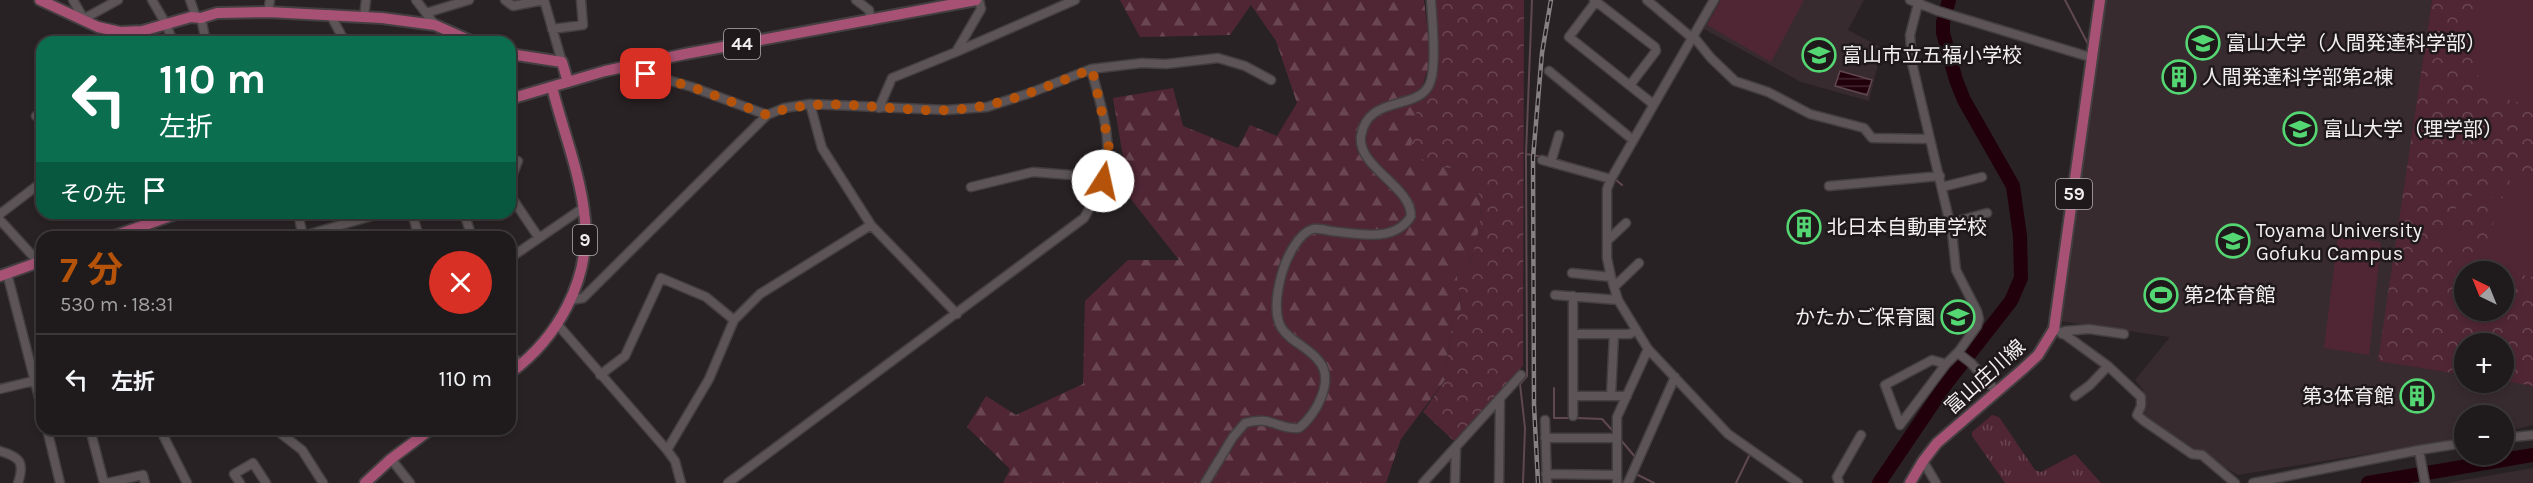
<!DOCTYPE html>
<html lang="ja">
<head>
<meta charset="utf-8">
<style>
	:root { --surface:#1f1a1b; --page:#272324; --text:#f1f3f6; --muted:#a1a1a3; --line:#3c383a; --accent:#b45309 }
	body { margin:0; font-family:Karla,"Noto Sans JP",sans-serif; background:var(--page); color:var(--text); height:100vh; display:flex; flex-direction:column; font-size:22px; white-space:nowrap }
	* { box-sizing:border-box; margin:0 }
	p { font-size:20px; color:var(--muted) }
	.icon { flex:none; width:33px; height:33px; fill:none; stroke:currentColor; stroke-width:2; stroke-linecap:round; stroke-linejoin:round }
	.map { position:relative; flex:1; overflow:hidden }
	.panel { position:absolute; left:36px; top:231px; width:480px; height:204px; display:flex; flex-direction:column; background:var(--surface); border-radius:18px; box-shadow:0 3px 9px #0003,0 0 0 2px var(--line) }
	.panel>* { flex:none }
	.guide { position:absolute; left:36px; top:36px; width:480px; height:183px; border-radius:18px; box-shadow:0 3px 9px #0003,0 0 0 2px var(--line); background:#0b6e4f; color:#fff; overflow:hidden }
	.needle { width:39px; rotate:317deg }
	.controls { position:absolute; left:2454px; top:261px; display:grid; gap:12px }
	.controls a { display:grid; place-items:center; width:60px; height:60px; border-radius:50%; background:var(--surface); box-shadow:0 3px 9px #0003,0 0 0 2px var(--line); font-size:30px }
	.pin { position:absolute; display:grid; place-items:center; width:51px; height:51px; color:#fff; margin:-26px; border-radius:12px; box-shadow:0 3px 9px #0006 }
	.me { position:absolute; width:66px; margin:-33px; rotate:10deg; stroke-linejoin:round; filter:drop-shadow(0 0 4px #0008) }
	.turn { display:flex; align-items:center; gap:21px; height:126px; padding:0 24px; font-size:27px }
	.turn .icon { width:78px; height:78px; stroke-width:2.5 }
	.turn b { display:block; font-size:42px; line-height:51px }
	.then { display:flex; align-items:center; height:57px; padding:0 24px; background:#0003; gap:12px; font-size:22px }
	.round { display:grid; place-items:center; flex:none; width:63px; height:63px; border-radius:32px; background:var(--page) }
	.headline { display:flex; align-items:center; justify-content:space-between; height:102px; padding:0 24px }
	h1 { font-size:36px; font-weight:700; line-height:45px; color:var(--accent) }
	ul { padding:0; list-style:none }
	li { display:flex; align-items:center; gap:18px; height:90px; padding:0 24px; border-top:2px solid var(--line) }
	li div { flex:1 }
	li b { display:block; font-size:22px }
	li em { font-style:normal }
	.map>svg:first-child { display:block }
</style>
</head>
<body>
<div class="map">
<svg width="2533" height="483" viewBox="0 0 2533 483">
	<defs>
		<pattern id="grass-tufts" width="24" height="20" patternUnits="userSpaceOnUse" patternTransform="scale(1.5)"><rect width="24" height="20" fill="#502635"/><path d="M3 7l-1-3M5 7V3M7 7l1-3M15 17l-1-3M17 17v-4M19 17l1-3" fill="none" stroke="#6a4653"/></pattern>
		<pattern id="forest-firs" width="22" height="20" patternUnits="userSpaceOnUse" patternTransform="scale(1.5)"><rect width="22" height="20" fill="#502635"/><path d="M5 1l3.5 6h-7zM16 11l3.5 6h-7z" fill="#6a4653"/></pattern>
		<pattern id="park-crowns" width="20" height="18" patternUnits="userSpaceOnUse" patternTransform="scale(1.5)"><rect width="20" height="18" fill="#502635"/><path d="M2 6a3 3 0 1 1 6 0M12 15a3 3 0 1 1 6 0" fill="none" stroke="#6a4653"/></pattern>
		<pattern id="water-rules" width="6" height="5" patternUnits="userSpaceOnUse" patternTransform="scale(1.5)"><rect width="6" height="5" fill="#21000b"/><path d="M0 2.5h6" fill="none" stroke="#42262f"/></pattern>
	</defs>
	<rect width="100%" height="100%" fill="#292224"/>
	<path fill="#382b2f" d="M1717,0H1864L1848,30L1886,50L1881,60H1879L1869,101L1801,82L1702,28Z
		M2104,0H2432L2379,361L2464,375V382L2504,381L2533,386V425L2504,432V416H2464V438L2238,475L2142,417L2145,403L2143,390L2135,380L2170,337L2060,321Z
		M2533,468V483H2446Z"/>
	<path fill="url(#grass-tufts)" d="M1992,415L1999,417L2035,470L2041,472L2075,454L2101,483H2005L1972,436V432Z"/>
	<path fill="url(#forest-firs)" d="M1120,0H1424L1431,59L1419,97L1432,160L1448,169L1456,165C1494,180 1479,239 1468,268L1457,274L1461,309L1453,324L1449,342L1445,380L1401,439L1386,483H1003L1010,469L967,427L986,396L1016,415L1083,384L1085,301L1128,260H1179L1130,198L1113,98L1173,88L1183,126L1238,148L1250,125L1277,136L1297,103L1276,41L1251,5L1230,35L1140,37Z"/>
	<path fill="url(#park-crowns)" fill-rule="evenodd" d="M1431,0H1524L1523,366L1454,441L1423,412L1445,380L1449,342L1453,324L1461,309L1457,274L1468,268C1479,239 1494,180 1456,165L1448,169L1432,160L1428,165L1411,147L1419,97L1431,78Z
		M2432,0H2533V386L2504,381V344H2464V375L2378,361ZM2464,272H2504V310H2464Z"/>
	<path fill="#502635" d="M1721,0H1804L1771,62L1707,25Z
		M2478,0H2533V104C2469,101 2462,51 2478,0Z
		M2510,178L2533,184V188H2514L2533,191V201C2522,200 2507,195 2496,197C2458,203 2448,247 2476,271L2464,272V286L2456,285L2457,274H2462C2421,234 2458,185 2509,187Z
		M2497,199L2533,204V277L2504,272L2486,271Z
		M2338,236L2381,242L2369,355L2324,348Z"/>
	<path fill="url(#water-rules)" stroke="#604850" stroke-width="1.5" d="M1840,71L1872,80L1867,95L1835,86Z"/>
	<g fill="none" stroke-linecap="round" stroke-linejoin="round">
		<path stroke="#604850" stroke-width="2" d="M2065,0L2088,44
			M1526,154L1549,158
			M1555,159L1607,174
			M1616,180L1622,185
			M1554,388V418H1570
			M1576,418L1602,419L1613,431
			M1620,439L1636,458
			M1638,475L1654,483
			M1523,483L1525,428L1520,384L1527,376L1526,154L1532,0
			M1736,483L1750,454"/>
		<path stroke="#21000b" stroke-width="14" d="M1879,483L1946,384L2011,301L2021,278L2020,236L2013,186L1964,100L1956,80L1943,33V22L1949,0
			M2368,483L2533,455"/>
		<g stroke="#433e3f" stroke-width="11">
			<path id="minor" d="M73,0L85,21L87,17L118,0
				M152,0L166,24L173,42
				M190,0L196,17
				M416,0L435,25
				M505,0L513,6L544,0
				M544,0L562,62
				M856,0L869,10L871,21
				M1594,0L1655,47L1656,51L1630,85
				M1597,0L1569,37L1653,104
				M1647,0L1691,37
				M1714,0L1611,179L1607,189V258L1611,277L1618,300L1648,349L1728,434L1798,483
				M1910,0L1938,11L2093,58
				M268,12L270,0
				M426,13L469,0
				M330,14L345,42
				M364,17L366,0
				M201,18L206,42
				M552,29L583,25L581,0
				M127,32L131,42
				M1693,36L1711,58L1735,81L1768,92L1810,114L1864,128L1872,138L1929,139
				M114,42L120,32
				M956,52L1075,0
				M630,66L647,74L692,87L767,115
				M1549,71L1633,140
				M810,104L822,148L871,225L957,314
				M879,108L892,78L956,52L981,9L979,0
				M36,116L42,120
				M1542,160L1611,179
				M1551,162L1559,135
				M510,181L518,161
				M1829,186L1940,176
				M971,187L1033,172L1071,175L1102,184
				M1942,187L1982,177
				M510,195L539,238
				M298,213L303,237
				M412,213L419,237
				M464,213L472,237
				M0,214L42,182
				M0,220L42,266
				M1950,223L1987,213
				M303,236L382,213
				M1607,241L1626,223
				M510,258L583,208
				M7,273L42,409
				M1572,273L1611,277
				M1614,287L1639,263
				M1555,295L1618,300
				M1573,296V416
				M571,300L583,298L767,115L784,108L810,104L946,110L987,107L1030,93L1091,69L1142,63L1166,64L1218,58L1245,66L1271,80
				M558,325L667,450L675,461L681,483
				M2054,329L2064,334L2108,366L2141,397V406L2137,415L2144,421L2192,454L2202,455L2235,483
				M1573,334H1630L1636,329
				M2062,334L2065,331L2089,329L2124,334
				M1958,353L1971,363L1997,392
				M510,354L521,365
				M600,375L625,356L661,278L706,297L734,320
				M0,389L42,379
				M1573,396H1627
				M1611,396L1614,334
				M2075,396L2090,385L2108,366
				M1545,420L1547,483
				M1900,425L1946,364L1959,351L1977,326L1979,319L1977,311L1956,270L1952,232L1912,63L1910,35L1919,0
				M1900,425L1885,385L1932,360L1946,364
				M47,429L60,483
				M90,429L104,483
				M160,429L187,483
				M275,429L302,450L323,483
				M1545,438H1617
				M2504,438L2533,435
				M667,450L709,379L734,320L760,294L871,225
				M2419,450L2425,483
				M0,451C20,457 25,462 18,483
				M391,459L410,483
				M1923,461L1936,483
				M1546,474L1617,475
				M107,483L143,475L145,483
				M240,483L234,474L253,463L266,483
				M728,483L1084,218C1120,159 1108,131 1091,69
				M1205,483L1233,437L1245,423C1272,415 1277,430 1299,428C1316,415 1336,379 1318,360C1308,347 1289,341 1281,327C1273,312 1278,287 1282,273C1286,259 1298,233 1313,229C1318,228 1326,230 1331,231C1358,234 1395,243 1411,216C1411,186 1357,167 1361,136C1367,96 1414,110 1428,87C1438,72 1432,19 1431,0
				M1423,483L1521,375
				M1455,483L1456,447
				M1499,483L1500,398
				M1617,483V417L1648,349
				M1628,483L1675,377
				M1839,483L1837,477L1861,435
				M2253,483L2419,450L2464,443"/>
		</g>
		<g stroke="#433e3f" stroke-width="14">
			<path id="major" d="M40,0L98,27L120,32L142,31L191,17L201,18L217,13L268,12L382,18L435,25L473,42
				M510,54L562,62L568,82
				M510,99L605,71L685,54L976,0
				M111,237L179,213
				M0,276L42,261
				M510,373C558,338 590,280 585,220C581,175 563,131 552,87
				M365,483L391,459L431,429
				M1910,483L1923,461L1937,443L2023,369L2038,355L2054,329L2100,0"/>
		</g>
		<use href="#minor" stroke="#5c5456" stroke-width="8"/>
		<use href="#major" stroke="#a75275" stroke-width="10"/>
		<g stroke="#868082" stroke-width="4.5">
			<path id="rail" d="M1538,483L1534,405L1533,158L1542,53L1551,0"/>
		</g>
		<use href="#rail" stroke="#1f191b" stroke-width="2" stroke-dasharray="7" stroke-linecap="butt"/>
	</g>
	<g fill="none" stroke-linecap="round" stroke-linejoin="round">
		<path stroke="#b45309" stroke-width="10" stroke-dasharray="0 18" d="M646,74L692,87L767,115C822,93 889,113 948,110C1001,108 1042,88 1092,69L1109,144L1103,181"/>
	</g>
	<defs>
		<g id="university-ring" transform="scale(1.725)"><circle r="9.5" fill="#1f191b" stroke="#54d672" stroke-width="1.5"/><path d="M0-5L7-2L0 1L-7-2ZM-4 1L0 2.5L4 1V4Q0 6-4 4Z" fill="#54d672"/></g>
		<g id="school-ring" transform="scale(1.725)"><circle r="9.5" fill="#1f191b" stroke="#54d672" stroke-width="1.5"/><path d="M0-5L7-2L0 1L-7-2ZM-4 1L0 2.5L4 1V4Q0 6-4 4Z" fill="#54d672"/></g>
		<g id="building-ring" transform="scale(1.725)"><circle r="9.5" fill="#1f191b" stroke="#54d672" stroke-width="1.5"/><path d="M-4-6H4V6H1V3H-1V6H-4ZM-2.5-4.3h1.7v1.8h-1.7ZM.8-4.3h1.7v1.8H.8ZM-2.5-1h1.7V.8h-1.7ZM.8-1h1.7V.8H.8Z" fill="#54d672"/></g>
		<g id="stadium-ring" transform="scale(1.725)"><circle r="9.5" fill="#1f191b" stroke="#54d672" stroke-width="1.5"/><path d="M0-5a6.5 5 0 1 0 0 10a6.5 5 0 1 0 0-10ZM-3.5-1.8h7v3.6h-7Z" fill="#54d672"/></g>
	</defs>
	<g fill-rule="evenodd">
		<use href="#university-ring" x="2203" y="43"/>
		<use href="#school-ring" x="1819" y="55"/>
		<use href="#building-ring" x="2179" y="77"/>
		<use href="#university-ring" x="2300" y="129"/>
		<use href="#building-ring" x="1804" y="227"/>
		<use href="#university-ring" x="2233" y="241"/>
		<use href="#stadium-ring" x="2161" y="295"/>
		<use href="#school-ring" x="1958" y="317"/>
		<use href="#building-ring" x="2417" y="396"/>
	</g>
	<g text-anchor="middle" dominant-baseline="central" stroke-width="5" stroke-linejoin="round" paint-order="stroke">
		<g fill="#1f191b" stroke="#b4afb1" stroke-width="1.5">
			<rect x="724" y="29" width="36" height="30" rx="4.5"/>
			<rect x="2056" y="179" width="36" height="30" rx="4.5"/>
			<rect x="573" y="225" width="24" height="30" rx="4.5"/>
		</g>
		<g font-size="18" font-weight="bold" fill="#f4eff1">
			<text x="742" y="44">44</text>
			<text x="2074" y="194">59</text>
			<text x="585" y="240">9</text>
		</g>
		<g font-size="20" fill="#f4eff1" stroke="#1f191b" text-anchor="start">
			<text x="2226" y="43">富山大学（人間発達科学部）</text>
			<text x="1842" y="55">富山市立五福小学校</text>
			<text x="2202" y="77">人間発達科学部第2棟</text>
			<text x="2323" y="129">富山大学（理学部）</text>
			<text x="1827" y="227">北日本自動車学校</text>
			<text x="2256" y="230">Toyama University<tspan x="2256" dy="23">Gofuku Campus</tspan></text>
			<text x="2184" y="295">第2体育館</text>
			<text x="1935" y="317" text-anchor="end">かたかご保育園</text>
			<text x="2394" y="396" text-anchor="end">第3体育館</text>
		</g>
		<g font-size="20" fill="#f4eff1" stroke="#1f191b">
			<text transform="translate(1985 377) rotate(-42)">富山庄川線</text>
		</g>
	</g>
</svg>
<div class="controls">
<a><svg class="needle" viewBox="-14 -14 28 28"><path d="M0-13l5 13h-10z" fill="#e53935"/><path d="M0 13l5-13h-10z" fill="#a1a1a3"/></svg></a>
<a>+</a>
<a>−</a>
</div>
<div class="pin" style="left:646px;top:74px;background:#d93025"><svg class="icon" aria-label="arrive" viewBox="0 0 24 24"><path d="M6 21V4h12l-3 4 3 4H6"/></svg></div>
<svg class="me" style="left:1103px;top:181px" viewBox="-20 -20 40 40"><circle r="19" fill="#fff"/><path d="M0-13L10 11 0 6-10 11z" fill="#b45309"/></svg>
<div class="guide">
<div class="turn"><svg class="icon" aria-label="left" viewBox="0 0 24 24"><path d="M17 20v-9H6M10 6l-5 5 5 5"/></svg><div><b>110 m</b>左折</div></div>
<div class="then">その先<svg class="icon" aria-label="arrive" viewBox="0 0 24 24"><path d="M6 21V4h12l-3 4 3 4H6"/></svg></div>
</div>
<section class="panel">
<div class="headline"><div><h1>7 分</h1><p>530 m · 18:31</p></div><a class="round" style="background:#d93025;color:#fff"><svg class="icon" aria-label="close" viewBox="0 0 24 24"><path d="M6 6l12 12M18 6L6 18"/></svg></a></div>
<ul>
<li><svg class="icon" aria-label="left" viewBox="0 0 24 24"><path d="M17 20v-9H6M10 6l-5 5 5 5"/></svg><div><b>左折</b></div><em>110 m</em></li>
</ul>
</section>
</div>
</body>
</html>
